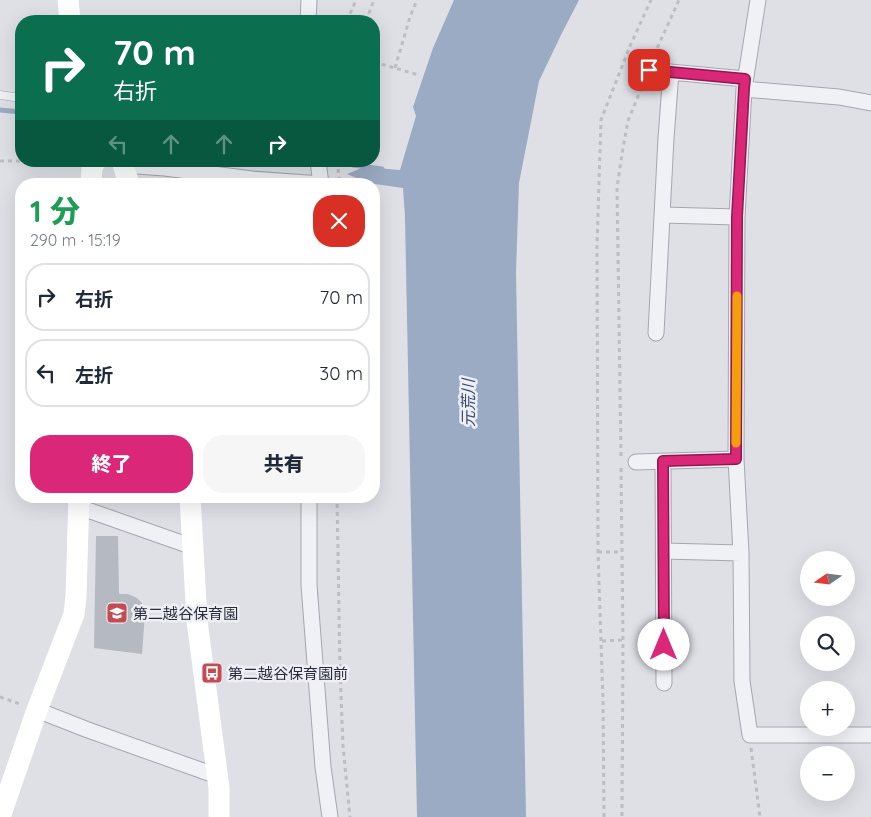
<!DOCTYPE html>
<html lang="ja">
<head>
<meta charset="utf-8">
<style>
	:root { --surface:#fff; --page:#f6f6f7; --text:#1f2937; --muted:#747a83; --line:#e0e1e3; --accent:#db2777 }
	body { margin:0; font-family:Quicksand,"Noto Sans JP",sans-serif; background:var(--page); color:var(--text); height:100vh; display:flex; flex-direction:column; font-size:19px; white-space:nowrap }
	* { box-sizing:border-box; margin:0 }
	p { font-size:16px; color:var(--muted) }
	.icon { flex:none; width:28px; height:28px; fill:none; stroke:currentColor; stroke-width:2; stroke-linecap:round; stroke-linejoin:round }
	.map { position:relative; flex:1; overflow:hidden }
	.details { position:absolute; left:15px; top:178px; width:365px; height:325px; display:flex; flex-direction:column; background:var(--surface); border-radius:20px; box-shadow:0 5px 20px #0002 }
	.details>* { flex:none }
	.top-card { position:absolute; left:15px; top:15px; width:365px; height:152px; border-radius:20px; box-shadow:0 5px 20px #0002; background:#0b6e4f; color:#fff; overflow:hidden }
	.needle { width:32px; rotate:256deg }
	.buttons { position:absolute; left:800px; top:551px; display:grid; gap:10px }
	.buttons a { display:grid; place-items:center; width:55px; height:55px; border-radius:50%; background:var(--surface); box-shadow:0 5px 20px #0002; font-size:25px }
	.pin { position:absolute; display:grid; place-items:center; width:42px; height:42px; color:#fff; margin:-21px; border-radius:10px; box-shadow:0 2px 8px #0006 }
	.me { position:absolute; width:55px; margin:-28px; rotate:0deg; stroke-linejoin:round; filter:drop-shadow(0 0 4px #0008) }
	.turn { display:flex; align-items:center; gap:18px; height:105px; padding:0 15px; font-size:22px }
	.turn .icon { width:65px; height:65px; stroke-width:2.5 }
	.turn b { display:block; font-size:35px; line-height:42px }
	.lanes { display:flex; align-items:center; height:48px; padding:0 15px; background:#0003; justify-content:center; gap:25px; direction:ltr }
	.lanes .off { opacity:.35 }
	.round { display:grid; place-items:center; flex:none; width:52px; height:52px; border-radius:20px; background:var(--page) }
	.summary { display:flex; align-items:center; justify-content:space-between; height:85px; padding:0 15px }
	h1 { font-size:30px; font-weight:800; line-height:38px; color:#1e9e55 }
	.cta { display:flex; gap:10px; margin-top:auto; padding:10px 15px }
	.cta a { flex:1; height:58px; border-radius:20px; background:var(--accent); color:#fff; font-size:20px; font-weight:800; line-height:58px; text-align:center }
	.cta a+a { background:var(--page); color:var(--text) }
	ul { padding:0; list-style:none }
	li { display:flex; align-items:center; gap:15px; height:68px; margin:0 10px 8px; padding:0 5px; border:2px solid var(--line); border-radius:20px }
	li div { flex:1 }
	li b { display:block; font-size:19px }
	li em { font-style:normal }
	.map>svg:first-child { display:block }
</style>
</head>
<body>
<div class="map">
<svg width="871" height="817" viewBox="0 0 871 817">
	<rect width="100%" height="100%" fill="#dee0e6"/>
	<path fill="#9babc3" d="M454,0H579L561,35L539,81L519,183L516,272L526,817H417L405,217L403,188L368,183L347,174L364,167L400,170L416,116L413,107L433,48Z"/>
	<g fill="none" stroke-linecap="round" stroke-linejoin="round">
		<path stroke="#9babc3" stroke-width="5" d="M0,110L21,112
			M353,165L382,169"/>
	</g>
	<path fill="#b5b9c2" d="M96,536H118L119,594H128L137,598L142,603L145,613L142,654L94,648Z"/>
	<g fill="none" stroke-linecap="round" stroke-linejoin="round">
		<g stroke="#a4a7af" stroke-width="9">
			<path id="lane" d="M0,95L21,98"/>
		</g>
		<g stroke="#a4a7af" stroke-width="17">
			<path id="street" d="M758,0L744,89L737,217L736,459L741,553L742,681L750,735H871
				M308,21L309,0
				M649,70L745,79
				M744,89L839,97L871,103
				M318,161L321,184
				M123,165L165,168L252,179L321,184
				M663,215L737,217
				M656,333L666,138L671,72
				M663,461L664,683
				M636,462L736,459
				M309,496V585L323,767L330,817
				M79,507L193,547
				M664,551L741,553
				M37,710L88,730L217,776"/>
		</g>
		<path stroke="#bcbec5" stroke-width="3" stroke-dasharray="4 4" stroke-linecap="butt" d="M347,21L356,0
			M366,21L374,0
			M654,55L679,0
			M374,62L419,75
			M395,68L410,17L417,0
			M0,161H21
			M337,161L340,184
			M621,456L617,187L623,148L628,121L643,84
			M621,468L623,640L622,817
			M337,496L340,669L343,746L350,817
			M598,552H622
			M602,641L623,640
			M0,697L20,704
			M751,748L760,817
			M604,817L603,701L598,552L597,246L601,120L630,46L651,0"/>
		<use href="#lane" stroke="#f0f1f5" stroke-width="8"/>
		<use href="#street" stroke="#f0f1f5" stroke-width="15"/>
		<path stroke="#fff" stroke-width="21" d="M68,0L70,21
			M122,161L129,184
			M91,184L92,167L96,161
			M190,496L197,621L219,788V817
			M0,817L37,710L74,614L76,596L79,496"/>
	</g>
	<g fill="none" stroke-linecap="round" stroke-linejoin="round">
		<g stroke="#8e194d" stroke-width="12">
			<path id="route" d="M649,70L745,79L744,88L737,217L736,459L663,461L664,645"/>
		</g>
		<use href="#route" stroke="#db2777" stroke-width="9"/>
		<path stroke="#f59e0b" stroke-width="9" d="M736,443L737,296"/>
	</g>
	<defs>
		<g id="school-square" transform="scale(1.125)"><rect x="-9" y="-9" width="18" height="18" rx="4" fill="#c24c52" stroke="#edeff4"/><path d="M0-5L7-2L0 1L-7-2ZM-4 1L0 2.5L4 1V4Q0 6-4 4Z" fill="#fff"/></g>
		<g id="bus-square" transform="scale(1.125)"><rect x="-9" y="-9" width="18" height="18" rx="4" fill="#c24c52" stroke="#edeff4"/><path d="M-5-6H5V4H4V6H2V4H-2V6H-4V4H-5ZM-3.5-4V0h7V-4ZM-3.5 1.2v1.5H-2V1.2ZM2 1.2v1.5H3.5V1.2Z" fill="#fff"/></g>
	</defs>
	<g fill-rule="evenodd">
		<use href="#school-square" x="117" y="613"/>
		<use href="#bus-square" x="212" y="673"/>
	</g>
	<g text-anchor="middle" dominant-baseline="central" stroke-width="5" stroke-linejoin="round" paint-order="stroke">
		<g font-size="15" fill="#282d3b" stroke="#edeff4" text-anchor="start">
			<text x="133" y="613">第二越谷保育園</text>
			<text x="228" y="673">第二越谷保育園前</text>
		</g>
		<g font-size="16" font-style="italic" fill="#36496c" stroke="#edeff4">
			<text transform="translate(468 403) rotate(-90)">元荒川</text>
		</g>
	</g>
</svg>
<div class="buttons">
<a><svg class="needle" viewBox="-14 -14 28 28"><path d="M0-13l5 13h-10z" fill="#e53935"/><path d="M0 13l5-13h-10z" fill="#747a83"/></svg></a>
<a><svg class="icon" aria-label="search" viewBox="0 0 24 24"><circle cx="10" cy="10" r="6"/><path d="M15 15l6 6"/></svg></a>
<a>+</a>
<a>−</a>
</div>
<div class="pin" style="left:649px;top:70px;background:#d93025"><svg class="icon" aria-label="arrive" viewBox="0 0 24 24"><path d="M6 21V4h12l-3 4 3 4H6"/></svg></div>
<svg class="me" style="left:664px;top:645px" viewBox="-20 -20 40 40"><circle r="19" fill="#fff"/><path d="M0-13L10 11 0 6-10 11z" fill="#db2777"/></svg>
<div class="top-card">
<div class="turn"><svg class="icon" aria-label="right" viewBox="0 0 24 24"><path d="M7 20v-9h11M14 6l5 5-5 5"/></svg><div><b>70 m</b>右折</div></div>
<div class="lanes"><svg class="icon off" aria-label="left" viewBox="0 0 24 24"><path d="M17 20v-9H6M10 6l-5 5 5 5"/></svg><svg class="icon off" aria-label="ahead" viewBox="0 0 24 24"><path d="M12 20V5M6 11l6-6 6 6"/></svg><svg class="icon off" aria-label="ahead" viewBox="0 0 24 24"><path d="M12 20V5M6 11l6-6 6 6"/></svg><svg class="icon" aria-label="right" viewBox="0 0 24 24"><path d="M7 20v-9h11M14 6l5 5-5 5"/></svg></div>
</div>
<section class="details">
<div class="summary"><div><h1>1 分</h1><p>290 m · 15:19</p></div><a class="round" style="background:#d93025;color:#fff"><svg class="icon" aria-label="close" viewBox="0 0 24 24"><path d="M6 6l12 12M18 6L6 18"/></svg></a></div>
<ul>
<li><svg class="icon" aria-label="right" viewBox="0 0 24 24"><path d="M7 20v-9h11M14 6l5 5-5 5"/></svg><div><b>右折</b></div><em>70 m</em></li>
<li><svg class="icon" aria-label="left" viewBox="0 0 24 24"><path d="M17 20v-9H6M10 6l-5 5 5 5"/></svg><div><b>左折</b></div><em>30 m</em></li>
</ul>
<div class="cta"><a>終了</a><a>共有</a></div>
</section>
</div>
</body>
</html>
